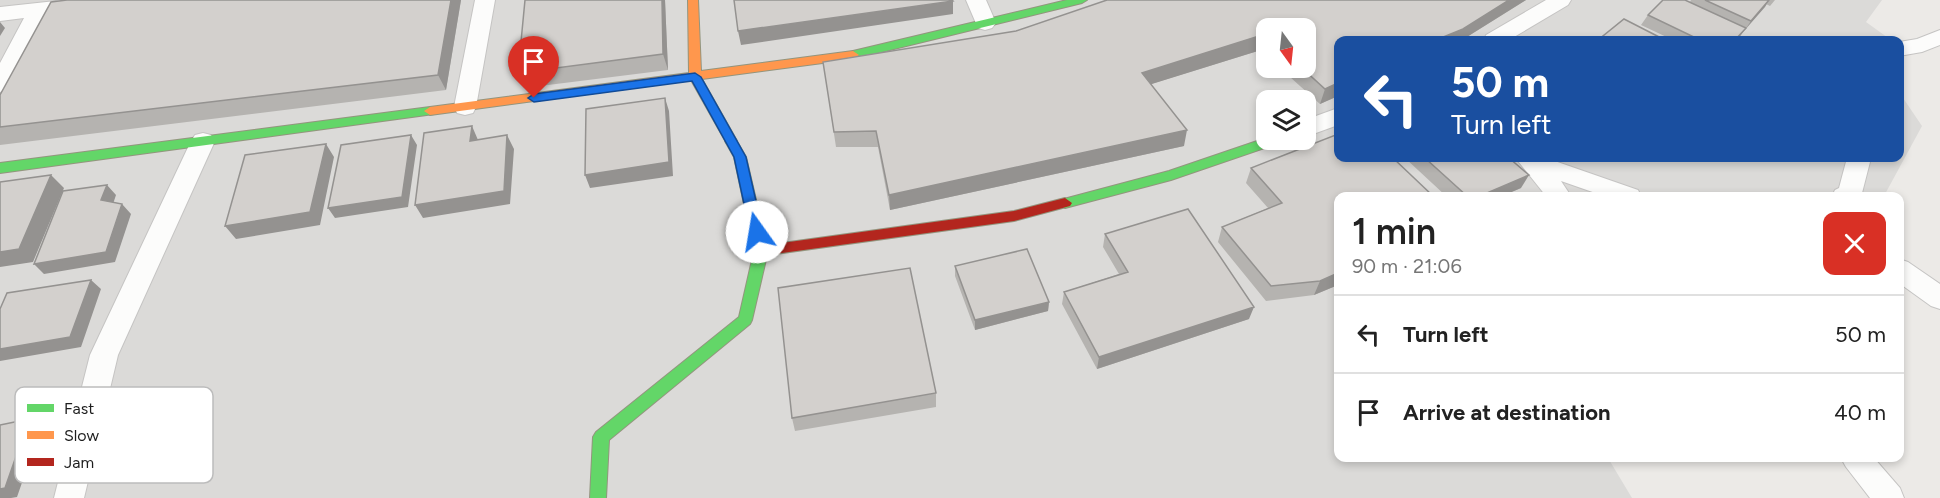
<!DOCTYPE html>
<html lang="en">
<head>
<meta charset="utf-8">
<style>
	:root { --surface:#fff; --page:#f6f6f6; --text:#222; --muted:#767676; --line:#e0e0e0 }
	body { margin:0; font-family:Figtree,sans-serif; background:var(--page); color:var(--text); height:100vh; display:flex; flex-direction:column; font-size:22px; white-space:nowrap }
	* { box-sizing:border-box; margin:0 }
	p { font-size:20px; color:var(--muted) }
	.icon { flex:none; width:33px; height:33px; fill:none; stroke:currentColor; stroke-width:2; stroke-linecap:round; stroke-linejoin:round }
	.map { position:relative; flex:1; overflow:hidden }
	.panel { position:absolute; left:1334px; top:192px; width:570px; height:270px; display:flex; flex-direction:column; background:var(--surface); border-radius:12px; box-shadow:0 3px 9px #0003 }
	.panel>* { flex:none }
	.hud { position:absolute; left:1334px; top:36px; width:570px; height:126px; border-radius:12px; box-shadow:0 3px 9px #0003; background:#1a4fa0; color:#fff; overflow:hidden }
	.needle { width:39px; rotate:165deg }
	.tools { position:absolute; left:1256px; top:18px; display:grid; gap:12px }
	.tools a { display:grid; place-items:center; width:60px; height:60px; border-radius:12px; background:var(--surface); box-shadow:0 3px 9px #0003; font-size:30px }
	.pin { position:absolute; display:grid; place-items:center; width:51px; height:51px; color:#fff; margin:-62px -26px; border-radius:50% 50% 50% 0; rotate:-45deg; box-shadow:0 0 6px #0007 }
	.pin .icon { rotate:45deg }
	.me { position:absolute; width:66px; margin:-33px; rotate:347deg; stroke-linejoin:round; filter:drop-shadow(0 0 4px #0008) }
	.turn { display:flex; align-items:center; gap:21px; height:126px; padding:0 18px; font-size:27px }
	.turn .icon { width:78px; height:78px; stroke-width:2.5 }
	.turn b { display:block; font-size:42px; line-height:51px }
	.round { display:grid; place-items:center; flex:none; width:63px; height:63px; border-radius:12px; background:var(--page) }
	.overview { display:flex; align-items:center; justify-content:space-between; height:102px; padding:0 18px }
	h1 { font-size:36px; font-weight:600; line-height:45px }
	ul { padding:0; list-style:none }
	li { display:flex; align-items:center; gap:18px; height:78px; padding:0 18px; border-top:2px solid var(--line) }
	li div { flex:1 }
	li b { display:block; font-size:22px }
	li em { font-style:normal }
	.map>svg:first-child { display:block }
</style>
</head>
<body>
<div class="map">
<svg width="1940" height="498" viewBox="0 0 1940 498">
	<rect width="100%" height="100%" fill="#eceae7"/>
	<path fill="#dbdad8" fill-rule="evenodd" d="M0,0H1882L1866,22L1891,40H1338V158H1899V92L1922,126L1884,196H1338V458H1608L1632,498H0ZM1266,28H1305V68H1266ZM1266,100H1305V140H1266Z"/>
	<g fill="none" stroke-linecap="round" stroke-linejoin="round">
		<g stroke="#c5c4c3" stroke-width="2">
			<path id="street" d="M65,0H133L130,5L123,7L47,15L8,89L0,92V63L24,18L0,21V7Z
				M475,0H495L476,107L473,113L465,115L457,113L454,107Z
				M966,0H986L996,23L992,28L985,30L978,28Z
				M1546,0H1571L1568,5L1509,40H1484L1486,35Z
				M1940,30V45L1922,52L1899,56V42L1917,39Z
				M1338,108V125L1305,137V120Z
				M203,133L211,135L215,141L118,355L84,498H54L90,355L191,141L195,135Z
				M1520,158H1546L1638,190L1641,196H1604L1561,181L1571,196H1546L1518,161Z
				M1847,158H1871L1862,193L1860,196H1832L1835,190L1839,188Z
				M1899,259L1908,262L1940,284V309L1931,306L1899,283Z
				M1841,458H1874L1900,488L1904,498H1870L1846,467Z"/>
		</g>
		<g stroke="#93957e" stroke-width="2">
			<path id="fast" d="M1067,0H1087L1082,3L853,59L847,55L853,51Z
				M430,107L436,111L434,114L0,173V163Z
				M731,137L735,138L746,157L768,251L752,320L750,324L609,440L606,498H590L593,437L596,432L739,317L754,251L734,157L725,141Z
				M1266,138L1281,140L1279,143L1171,180L1065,208L1058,203L1060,200L1169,171Z"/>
		</g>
		<g stroke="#93957e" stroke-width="2">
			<path id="slow" d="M688,0H698L701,71L853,51L859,55L853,59L702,79L737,141L731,145L727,144L691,80L430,115L424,111L430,107L689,73Z"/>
		</g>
		<g stroke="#93957e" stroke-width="2">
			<path id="jam" d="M1065,198L1072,203L1070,206L1014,221L761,256L756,255L754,251L756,247L761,246L1014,211Z"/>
		</g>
		<use href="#street" fill="#fcfcfb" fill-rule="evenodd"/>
		<use href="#fast" fill="#63d668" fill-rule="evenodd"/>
		<use href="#slow" fill="#ff974d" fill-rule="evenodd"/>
		<use href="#jam" fill="#b3261e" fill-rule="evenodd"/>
	</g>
	<path fill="#b5b3b0" d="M67,0H461L446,90L0,145V95Z
		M665,0L668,70L524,88L518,73Z
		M1526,0L1462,40H1338V96L1320,104L1280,68H1305L1266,28V55L1261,50L1151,84L1184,146L890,210L878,147H836L823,62L1016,31Z
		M1691,0H1775L1770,6L1766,4L1746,28L1737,40H1673L1641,25L1648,15L1690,2Z
		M1338,134V285L1314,295L1266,301L1218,242L1222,227L1268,208L1246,183L1251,168Z
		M1405,158H1509L1521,188L1502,196H1446Z
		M1105,234L1249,319L1097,369L1062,304L1064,292L1119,274L1103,247Z
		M955,266L1049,302L1048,311L975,330L955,276Z
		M936,393V407L795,431L792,418Z"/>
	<path fill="#949290" d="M451,0H461L446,90L438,75Z
		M662,0H665L668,70L663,54Z
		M1509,0H1526L1462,40H1436Z
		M1769,0L1765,7L1744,31L1751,21Z
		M953,1V14L741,45L738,31Z
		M0,22L5,28L0,36Z
		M1746,28L1737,40H1735Z
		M1265,34L1261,50L1139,88L1142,73Z
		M1338,83V96L1320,104L1325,89Z
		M665,98L669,111L673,176L590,188L585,175Z
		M472,126L478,140L470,141Z
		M1187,130L1184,146L890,210L889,195Z
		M411,135L417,145L408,207L335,218L328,208Z
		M507,135L514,149L510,204L423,218L415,205Z
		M326,144L334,157L320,225L236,239L225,226Z
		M51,175L64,188L33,262L0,267V252Z
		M1529,175L1521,188L1502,196H1480Z
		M107,185L116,195L111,210L101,200Z
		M122,204L131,214L115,262L44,274L34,264Z
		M1338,273V285L1314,295L1320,281Z
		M91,280L101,289L81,347L0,361V349Z
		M1049,302L1048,311L975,330V320Z
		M1254,307L1249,319L1097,369L1099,357Z
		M29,419L41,428L17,497L11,498H0V489Z"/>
	<path fill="#d3d0cd" stroke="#949290" stroke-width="1.5" d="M67,0H451L438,75L0,127V95L51,2Z
		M525,0H662L663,54L518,73Z
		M734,0H952L953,1L738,31Z
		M1107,0H1509L1463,29L1436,40H1338V83L1325,89L1302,68H1305V28H1266V35L1265,34L1142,73L1187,130L889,195L876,131L834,132L823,62L1016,31Z
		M1663,0H1685L1746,28L1735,40H1700L1648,15Z
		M1705,0H1769L1751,21Z
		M1624,19L1665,40H1598Z
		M665,98L669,162L585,175L586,109Z
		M472,126L470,141L507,135L504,191L415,205L424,133Z
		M1338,134V158H1393L1433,196H1338V273L1320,281L1271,286L1222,227L1282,203L1251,168Z
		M411,135L402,197L328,208L341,145Z
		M326,144L310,212L225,226L245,155Z
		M1425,158H1509L1529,175L1480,196H1467Z
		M51,175L19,249L0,252V182Z
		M107,185L101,200L122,204L106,252L34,264L63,191Z
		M1188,209L1254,307L1099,357L1064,292L1128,272L1105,234Z
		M1027,249L1049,302L975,320L955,266Z
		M910,268L936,393L792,418L778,288Z
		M91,280L70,337L0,349V309L7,293Z
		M29,419L5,488L0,489V425Z"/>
	<path fill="#1a73e8" stroke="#114b97" stroke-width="1.5" d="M695,73L701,77L746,157L763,232L761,236H752L750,232L734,157L692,81L534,102L528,98L534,94Z"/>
	<rect x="15" y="387" width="198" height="96" rx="9" fill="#fff" stroke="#bcbcbc" stroke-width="1.5"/>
	<rect x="27" y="404" width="27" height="8" fill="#63d668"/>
	<rect x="27" y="431" width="27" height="8" fill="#ff974d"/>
	<rect x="27" y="458" width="27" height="8" fill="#b3261e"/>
	<g font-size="16" fill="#1e1e1e">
		<text x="64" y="414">Fast</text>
		<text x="64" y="441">Slow</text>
		<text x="64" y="468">Jam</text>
	</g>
</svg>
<div class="tools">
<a><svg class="needle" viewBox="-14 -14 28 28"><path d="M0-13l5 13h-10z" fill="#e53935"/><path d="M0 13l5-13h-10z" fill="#767676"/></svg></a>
<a><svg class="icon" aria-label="layers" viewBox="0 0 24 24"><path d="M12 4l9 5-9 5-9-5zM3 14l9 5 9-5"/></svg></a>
</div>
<div class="pin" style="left:534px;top:98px;background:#d93025"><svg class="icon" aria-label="arrive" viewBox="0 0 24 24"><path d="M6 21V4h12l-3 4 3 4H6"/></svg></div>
<svg class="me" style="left:757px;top:232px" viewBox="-20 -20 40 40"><circle r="19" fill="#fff"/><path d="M0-13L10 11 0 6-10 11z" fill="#1a73e8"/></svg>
<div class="hud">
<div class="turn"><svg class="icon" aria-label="left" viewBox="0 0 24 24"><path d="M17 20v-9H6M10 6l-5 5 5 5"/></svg><div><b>50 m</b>Turn left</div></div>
</div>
<section class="panel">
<div class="overview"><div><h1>1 min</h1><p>90 m · 21:06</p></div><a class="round" style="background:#d93025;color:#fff"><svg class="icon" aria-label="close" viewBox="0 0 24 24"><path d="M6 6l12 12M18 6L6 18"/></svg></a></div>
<ul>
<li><svg class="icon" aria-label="left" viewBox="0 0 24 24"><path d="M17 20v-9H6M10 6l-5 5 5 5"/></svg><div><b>Turn left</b></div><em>50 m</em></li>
<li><svg class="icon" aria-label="arrive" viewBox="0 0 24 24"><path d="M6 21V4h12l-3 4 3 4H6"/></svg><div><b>Arrive at destination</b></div><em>40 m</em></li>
</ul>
</section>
</div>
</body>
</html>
